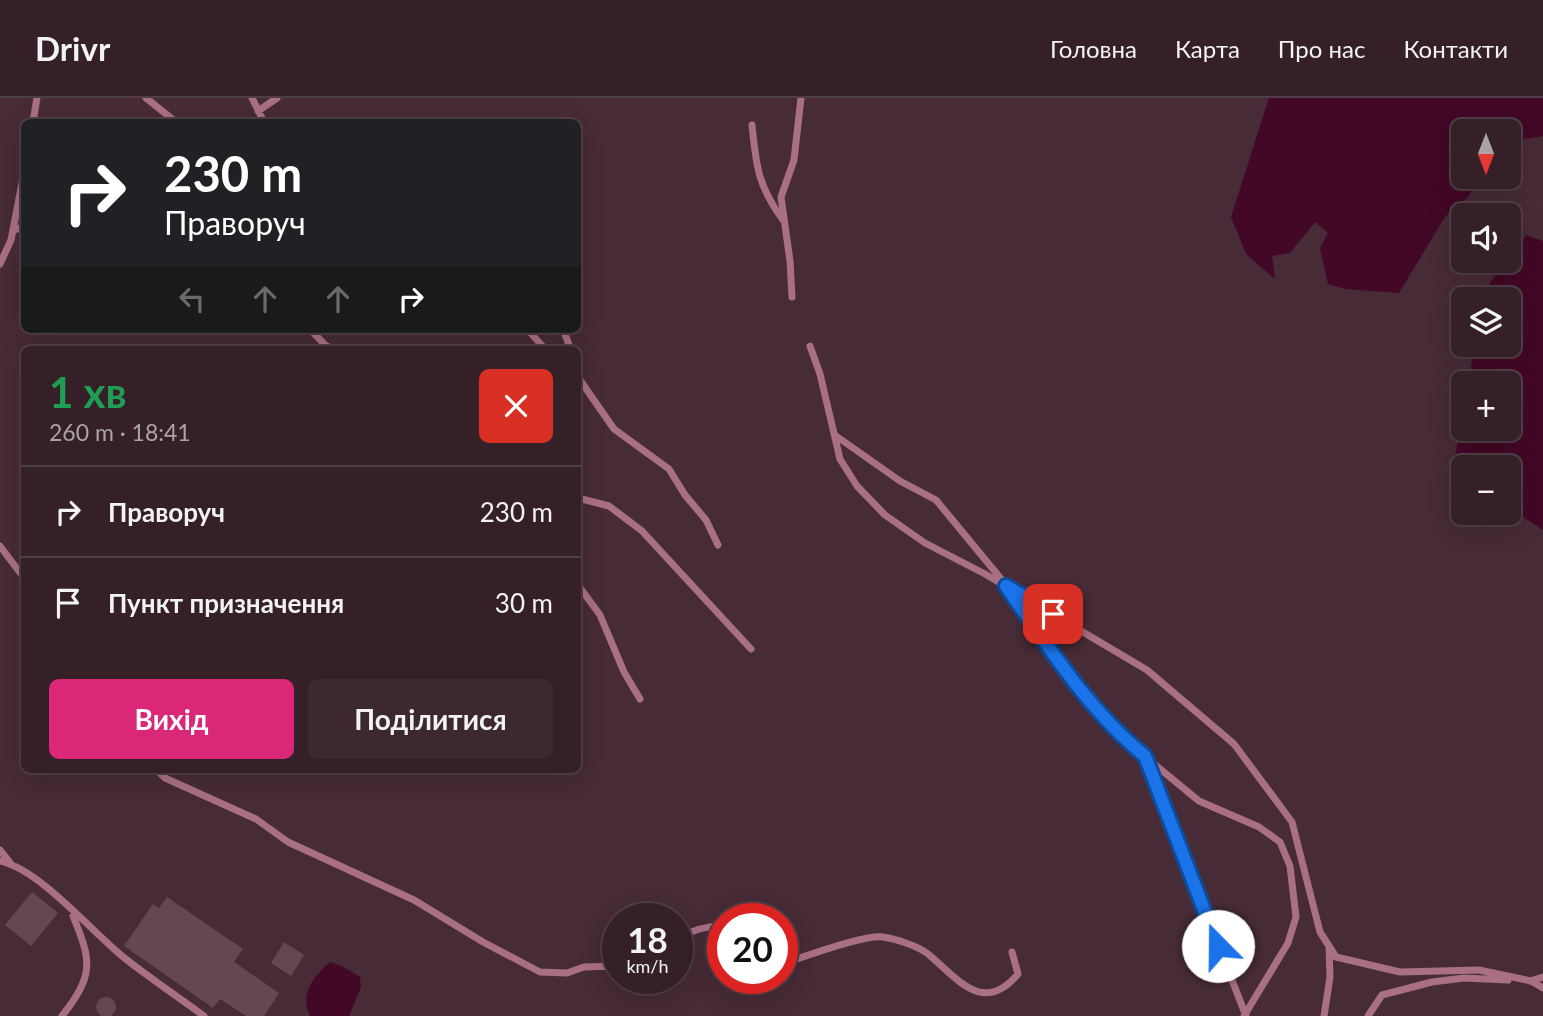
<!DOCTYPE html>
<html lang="uk">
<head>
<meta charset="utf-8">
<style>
	:root { --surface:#352028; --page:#3d2830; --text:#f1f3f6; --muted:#aaa3a8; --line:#4f3e45; --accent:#db2777 }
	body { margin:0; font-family:Lato,sans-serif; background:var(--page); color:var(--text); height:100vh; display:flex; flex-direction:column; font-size:26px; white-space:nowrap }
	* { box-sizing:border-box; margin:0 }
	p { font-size:23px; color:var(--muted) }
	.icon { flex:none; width:38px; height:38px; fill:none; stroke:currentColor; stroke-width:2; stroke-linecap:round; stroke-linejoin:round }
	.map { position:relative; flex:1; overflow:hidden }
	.details { position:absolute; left:21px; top:248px; width:560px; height:427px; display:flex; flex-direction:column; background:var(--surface); border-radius:10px; box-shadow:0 7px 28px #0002,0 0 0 2px var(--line) }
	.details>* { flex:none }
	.top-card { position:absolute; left:21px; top:21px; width:560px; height:214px; border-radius:10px; box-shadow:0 7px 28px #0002,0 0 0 2px var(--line); background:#202124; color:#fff; overflow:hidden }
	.needle { width:46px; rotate:180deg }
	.tools { position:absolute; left:1451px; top:21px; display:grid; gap:14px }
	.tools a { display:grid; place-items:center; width:70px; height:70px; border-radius:10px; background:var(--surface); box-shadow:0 7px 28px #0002,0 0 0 2px var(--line); font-size:35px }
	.speed { position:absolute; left:602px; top:805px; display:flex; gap:14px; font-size:35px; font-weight:700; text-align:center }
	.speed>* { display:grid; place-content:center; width:91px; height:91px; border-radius:50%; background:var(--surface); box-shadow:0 7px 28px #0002,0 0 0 2px var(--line); line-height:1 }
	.speed small { font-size:18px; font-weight:400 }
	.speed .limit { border:10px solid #d22; background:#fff; color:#111 }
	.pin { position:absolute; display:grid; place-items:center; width:60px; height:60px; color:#fff; margin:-30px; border-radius:14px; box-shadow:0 4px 10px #0006 }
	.me { position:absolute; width:77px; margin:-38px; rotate:338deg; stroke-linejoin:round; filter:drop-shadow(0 0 5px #0008) }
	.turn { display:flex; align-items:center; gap:24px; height:147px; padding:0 28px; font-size:32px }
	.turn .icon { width:91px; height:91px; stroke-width:2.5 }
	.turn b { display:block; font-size:49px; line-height:60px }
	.lanes { display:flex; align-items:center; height:66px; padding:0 28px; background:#0003; justify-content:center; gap:35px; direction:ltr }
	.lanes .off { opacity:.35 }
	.round { display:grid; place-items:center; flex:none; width:74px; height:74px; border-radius:10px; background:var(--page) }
	.summary { display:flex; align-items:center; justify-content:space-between; height:119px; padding:0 28px }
	h1 { font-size:42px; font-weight:700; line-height:52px; color:#1e9e55 }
	.cta { display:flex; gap:14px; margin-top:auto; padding:14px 28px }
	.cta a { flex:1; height:80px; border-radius:10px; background:var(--accent); color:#fff; font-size:28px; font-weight:700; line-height:80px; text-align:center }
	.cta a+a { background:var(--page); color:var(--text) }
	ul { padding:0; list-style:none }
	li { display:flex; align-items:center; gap:21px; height:91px; padding:0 28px; border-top:2px solid var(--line) }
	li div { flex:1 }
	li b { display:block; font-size:26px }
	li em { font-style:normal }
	header { display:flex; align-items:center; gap:42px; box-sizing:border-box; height:98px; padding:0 35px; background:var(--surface); border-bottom:2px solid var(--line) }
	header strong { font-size:33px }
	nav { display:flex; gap:38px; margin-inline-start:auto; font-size:24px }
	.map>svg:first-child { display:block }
</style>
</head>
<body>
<header>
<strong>Drivr</strong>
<nav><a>Головна</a><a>Карта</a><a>Про нас</a><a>Контакти</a></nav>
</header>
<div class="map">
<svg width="1543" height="918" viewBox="0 0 1543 918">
	<rect width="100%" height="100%" fill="#472b36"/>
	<path fill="#420825" d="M1269,0H1543V38L1509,44L1508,33H1463V79H1480L1469,98L1445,119L1399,195L1345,191L1328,186L1320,150L1328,135L1315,124L1290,155L1272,158L1275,181L1246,156L1231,119Z
		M1526,137L1543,143V432L1509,410L1508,369H1463V389L1450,384L1463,318V331H1508V285H1469L1474,247H1508V201H1486L1490,185Z
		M330,864L344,869L360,879L361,889L349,918H310C299,896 313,879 330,864Z"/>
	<path fill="#654752" d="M32,794L58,815L31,848L5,827Z
		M167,799L243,851L234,864L279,895L264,918H246L220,901L213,910L124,848L153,806L159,810Z
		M284,844L304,857L291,878L271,865Z
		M96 909a10 10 0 1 1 20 0a10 10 0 1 1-20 0Z"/>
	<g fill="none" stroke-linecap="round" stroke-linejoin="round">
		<path stroke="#a96f84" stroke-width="7" d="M146,0L176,24
			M252,0L264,24
			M258,13L277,0
			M33,24L37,0
			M752,27C756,68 758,88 783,122
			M13,132L24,129
			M0,166L11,142L24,75
			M792,199L790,163L781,99L794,62L801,0
			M310,231L325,247L334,252
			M527,231L546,252
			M563,231L571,252
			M810,248L820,276L840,361L857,388L885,417L925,445L985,476L1147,572L1234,646L1292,724L1320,834L1336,859L1400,874L1479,872L1531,883L1543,890
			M578,273L580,282L614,331L669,371L685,397L706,422L718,447
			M836,338L900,383L936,402L1002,482
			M578,400L609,408L642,433L751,551
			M0,448L24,480
			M578,487L600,517L624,574L640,601
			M1009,492L1056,559L1120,638L1199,703L1259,729L1280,744L1290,768L1296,819L1288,845L1244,918
			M1145,658L1246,918
			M157,672L165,680L256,721L288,744L414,802L483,844L540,874L567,875L584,869L618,868
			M0,752L11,766
			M0,763C40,772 89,831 122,858C148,879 177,898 204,918
			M677,841C692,832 705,828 723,828
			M782,861L794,862C811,856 868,836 883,839C896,841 918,848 928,856C957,880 983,918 1018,876L1012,854
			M1530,883L1543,879
			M62,918C94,877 92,864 73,818
			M1324,918L1330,879L1329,849
			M1368,918L1382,897L1432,884L1464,880L1508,882"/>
	</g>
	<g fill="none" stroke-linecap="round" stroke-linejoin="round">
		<g stroke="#114b97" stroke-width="18">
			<path id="route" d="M1053,516L1006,488C1047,547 1088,612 1145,658L1218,848"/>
		</g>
		<use href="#route" stroke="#1a73e8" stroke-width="12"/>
	</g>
</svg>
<div class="tools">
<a><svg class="needle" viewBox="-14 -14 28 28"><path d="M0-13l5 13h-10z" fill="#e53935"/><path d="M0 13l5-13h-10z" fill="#aaa3a8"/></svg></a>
<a><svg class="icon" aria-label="sound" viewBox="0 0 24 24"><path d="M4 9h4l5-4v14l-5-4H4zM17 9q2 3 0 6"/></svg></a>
<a><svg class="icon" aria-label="layers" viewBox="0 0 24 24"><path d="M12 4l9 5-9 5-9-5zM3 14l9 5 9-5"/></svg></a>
<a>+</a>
<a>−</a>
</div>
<div class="speed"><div>18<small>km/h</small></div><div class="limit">20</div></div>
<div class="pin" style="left:1053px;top:516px;background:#d93025"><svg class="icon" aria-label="arrive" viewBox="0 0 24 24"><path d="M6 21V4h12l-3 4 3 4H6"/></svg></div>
<svg class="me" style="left:1218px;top:848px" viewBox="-20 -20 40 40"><circle r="19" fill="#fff"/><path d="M0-13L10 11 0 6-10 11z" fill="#1a73e8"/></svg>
<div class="top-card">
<div class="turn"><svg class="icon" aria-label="right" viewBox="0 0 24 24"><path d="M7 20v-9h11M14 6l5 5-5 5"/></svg><div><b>230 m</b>Праворуч</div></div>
<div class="lanes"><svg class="icon off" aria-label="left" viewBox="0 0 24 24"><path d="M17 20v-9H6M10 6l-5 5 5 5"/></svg><svg class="icon off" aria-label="ahead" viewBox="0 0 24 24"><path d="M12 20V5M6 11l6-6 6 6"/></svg><svg class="icon off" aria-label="ahead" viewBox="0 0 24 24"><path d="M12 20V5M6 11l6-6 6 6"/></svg><svg class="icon" aria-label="right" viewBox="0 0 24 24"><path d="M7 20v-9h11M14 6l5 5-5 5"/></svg></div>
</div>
<section class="details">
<div class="summary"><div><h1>1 хв</h1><p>260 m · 18:41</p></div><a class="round" style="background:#d93025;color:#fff"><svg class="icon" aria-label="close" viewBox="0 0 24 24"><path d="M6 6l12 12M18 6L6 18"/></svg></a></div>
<ul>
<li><svg class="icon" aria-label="right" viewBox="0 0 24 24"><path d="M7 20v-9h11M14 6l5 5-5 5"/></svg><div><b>Праворуч</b></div><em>230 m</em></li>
<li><svg class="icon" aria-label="arrive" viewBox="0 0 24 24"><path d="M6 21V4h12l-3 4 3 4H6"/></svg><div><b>Пункт призначення</b></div><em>30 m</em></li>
</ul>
<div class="cta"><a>Вихід</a><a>Поділитися</a></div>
</section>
</div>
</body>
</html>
